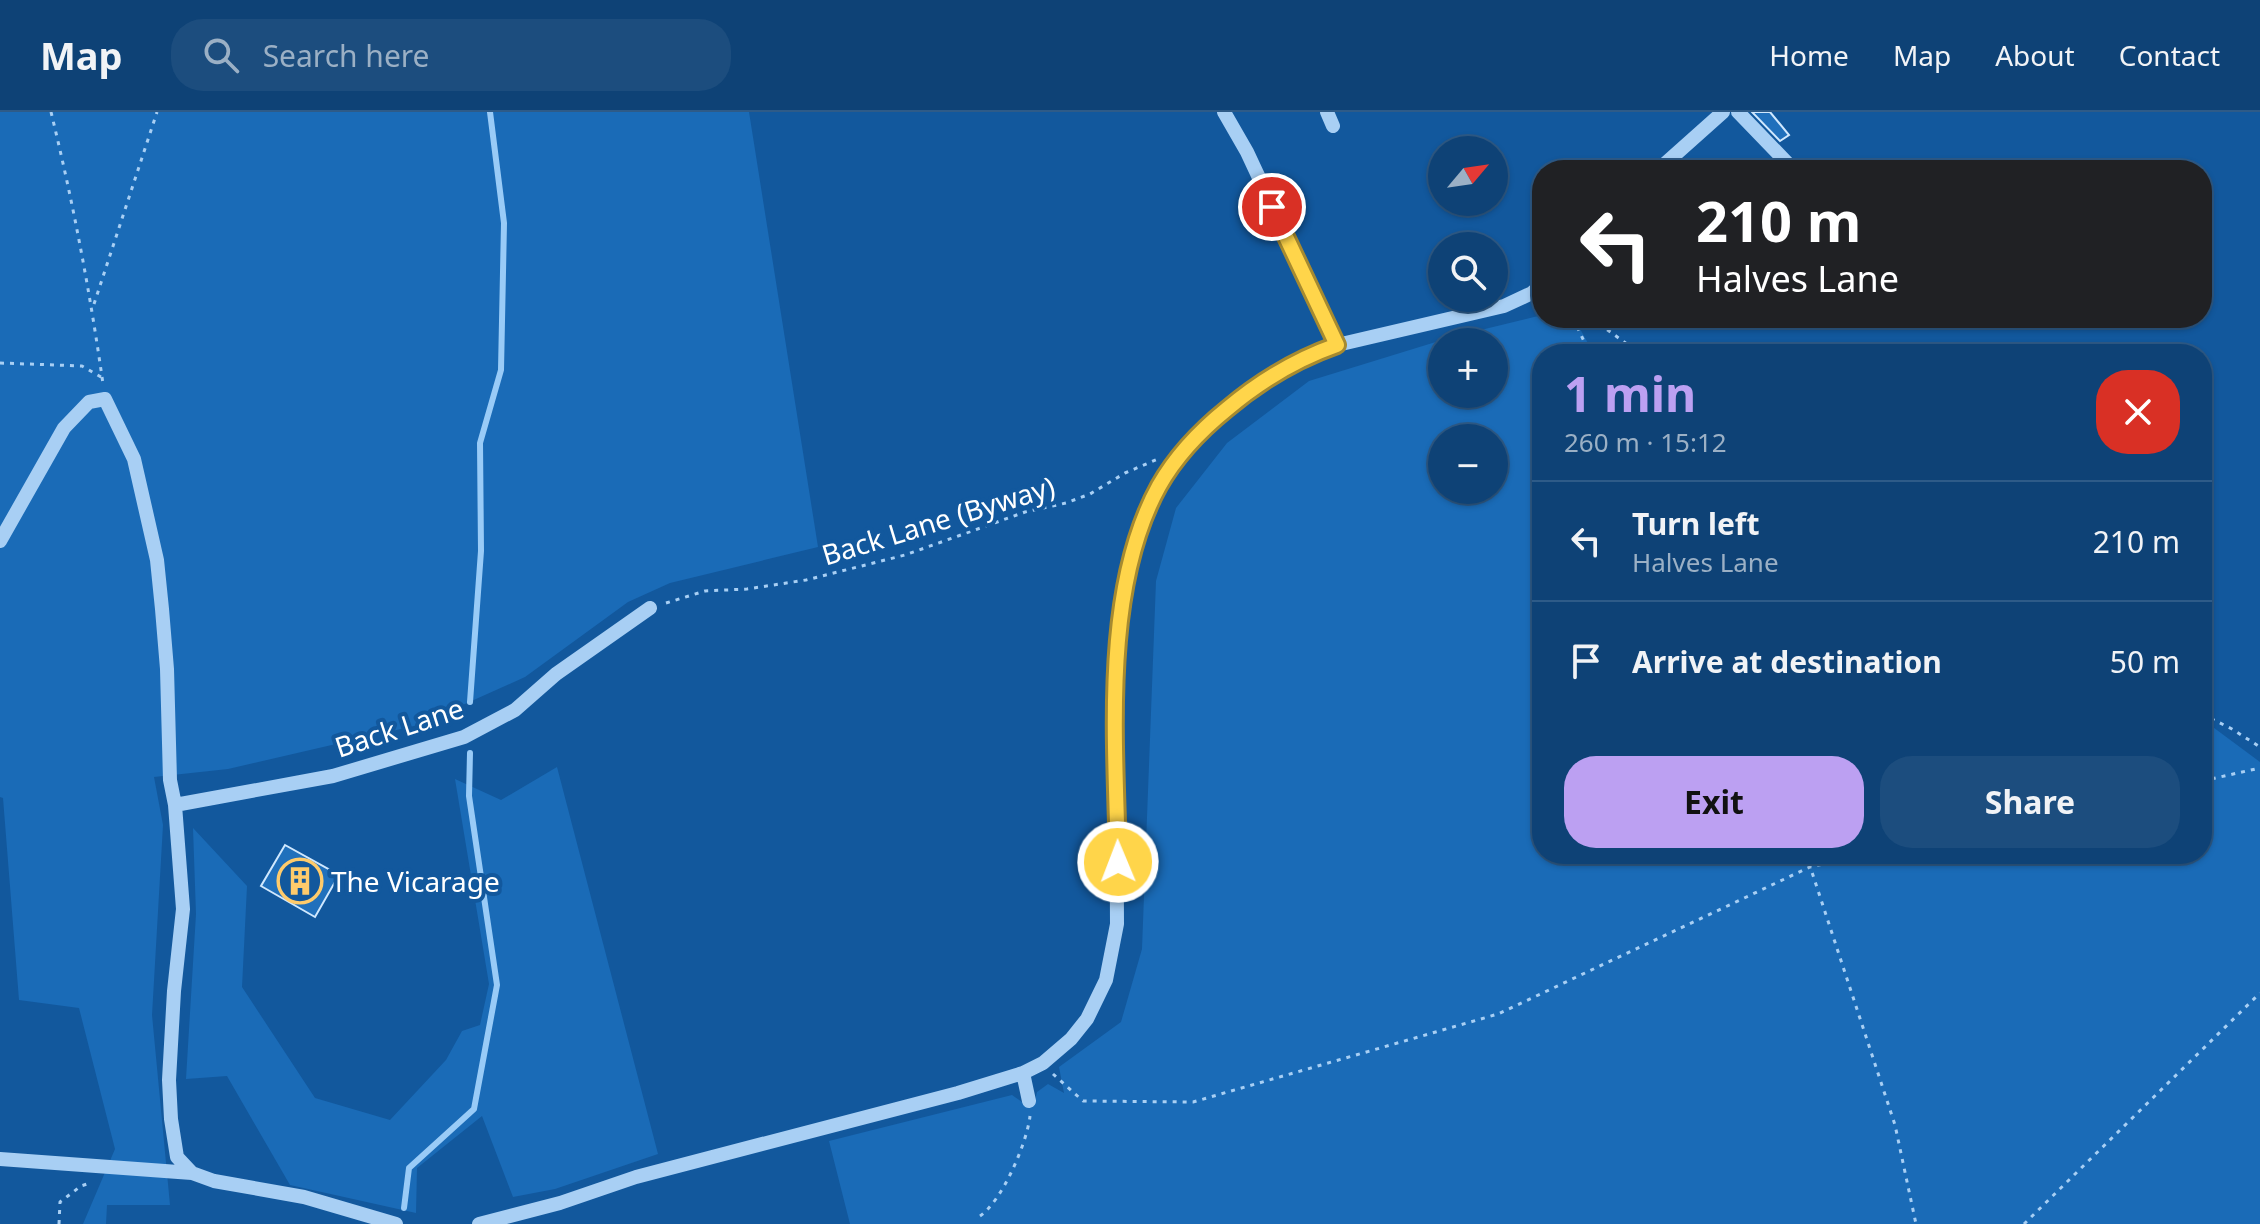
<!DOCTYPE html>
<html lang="en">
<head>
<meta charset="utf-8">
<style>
	:root { --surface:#0e4276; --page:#1c4d7e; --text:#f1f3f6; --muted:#9bb0c5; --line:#2e5b88; --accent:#bca0f2 }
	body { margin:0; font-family:"Noto Sans",sans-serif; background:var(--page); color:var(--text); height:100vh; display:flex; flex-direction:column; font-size:30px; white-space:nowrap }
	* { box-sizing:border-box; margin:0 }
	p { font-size:26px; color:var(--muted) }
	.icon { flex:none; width:44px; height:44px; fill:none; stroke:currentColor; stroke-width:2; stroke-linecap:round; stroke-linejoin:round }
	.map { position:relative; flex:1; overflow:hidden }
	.drawer { position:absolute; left:1532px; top:232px; width:680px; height:520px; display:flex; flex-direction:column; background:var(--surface); border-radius:32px; box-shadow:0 2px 6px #0004,0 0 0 2px var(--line) }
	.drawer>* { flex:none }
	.guide { position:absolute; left:1532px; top:48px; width:680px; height:168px; border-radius:32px; box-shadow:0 2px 6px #0004,0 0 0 2px var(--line); background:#202124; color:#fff; overflow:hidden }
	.needle { width:52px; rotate:61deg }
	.fabs { position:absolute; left:1428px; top:24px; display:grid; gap:16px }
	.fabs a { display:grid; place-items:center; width:80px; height:80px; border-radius:50%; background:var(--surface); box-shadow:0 2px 6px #0004,0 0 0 2px var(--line); font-size:40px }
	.pin { position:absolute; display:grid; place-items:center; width:68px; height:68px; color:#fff; margin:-34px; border:4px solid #fff; border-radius:50%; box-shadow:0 2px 8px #0007 }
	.me { position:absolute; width:88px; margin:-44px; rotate:359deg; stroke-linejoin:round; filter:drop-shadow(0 0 6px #0008) }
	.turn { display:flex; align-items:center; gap:28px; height:168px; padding:0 32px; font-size:36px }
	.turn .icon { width:104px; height:104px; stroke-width:2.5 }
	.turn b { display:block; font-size:56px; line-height:68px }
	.round { display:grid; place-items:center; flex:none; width:84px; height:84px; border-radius:32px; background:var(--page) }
	.overview { display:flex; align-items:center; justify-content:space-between; height:136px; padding:0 32px }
	h1 { font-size:48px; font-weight:700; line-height:60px; color:var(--accent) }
	.cta { display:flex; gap:16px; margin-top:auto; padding:16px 32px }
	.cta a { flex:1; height:92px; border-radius:32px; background:var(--accent); color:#111; font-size:32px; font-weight:700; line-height:92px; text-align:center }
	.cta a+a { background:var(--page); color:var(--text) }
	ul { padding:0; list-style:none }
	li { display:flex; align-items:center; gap:24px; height:120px; padding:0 32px; border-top:2px solid var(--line) }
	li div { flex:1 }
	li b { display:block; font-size:30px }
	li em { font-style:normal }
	header { display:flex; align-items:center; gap:48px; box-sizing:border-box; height:112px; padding:0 40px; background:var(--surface); border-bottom:2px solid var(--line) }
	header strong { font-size:38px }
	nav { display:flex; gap:44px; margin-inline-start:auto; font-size:28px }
	.search { width:560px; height:72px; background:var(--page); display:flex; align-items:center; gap:20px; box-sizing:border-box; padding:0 28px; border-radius:32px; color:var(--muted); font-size:30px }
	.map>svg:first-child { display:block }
</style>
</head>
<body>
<header>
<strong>Map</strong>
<div class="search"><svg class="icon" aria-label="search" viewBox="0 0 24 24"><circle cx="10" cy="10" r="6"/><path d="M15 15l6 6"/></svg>Search here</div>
<nav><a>Home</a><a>Map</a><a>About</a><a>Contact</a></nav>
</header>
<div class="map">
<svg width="2260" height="1112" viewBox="0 0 2260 1112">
	<rect width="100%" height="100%" fill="#12589d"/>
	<path fill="#1a6bb7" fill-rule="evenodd" d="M0,0H749L818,435L670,471L628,490L525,565L418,613L228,657L154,665L163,713L152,903L170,1093H107L106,1112H83L115,1037L79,896L19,888L3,686L0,685Z
		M1542,203V206H1574L1594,242H1542V742H2202V607L2260,650V1112H850L829,1029L1012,983L1022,990L1035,988L1037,980L1048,972L1064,981L1059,955L1121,910L1142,837L1156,469L1176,396L1227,331L1309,269L1452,225ZM1442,230H1494V282H1442ZM1442,326H1494V378H1442Z
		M557,655L658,1042L555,1077L513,1085L482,1004L417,1056L416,1101L290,1073L227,964L186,967L196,802L193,716L247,774L242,875L315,986L390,1008L446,948L462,919L480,913L489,872L455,667L501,688Z"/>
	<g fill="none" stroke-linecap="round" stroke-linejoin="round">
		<path stroke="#99cbf7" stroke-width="6" d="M470,590L481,439L480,331L501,258L504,111L490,0
			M404,1096L409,1056L474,997L497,873L469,684L470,641"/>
	</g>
	<path fill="#2070bc" stroke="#d0e8fe" stroke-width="2" d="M1752,0H1770L1789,23L1780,29Z
		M285,733L339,763L315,805L261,774Z"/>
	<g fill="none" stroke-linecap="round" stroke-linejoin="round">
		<path stroke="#a8cff4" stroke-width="3" stroke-dasharray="4 6" stroke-linecap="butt" d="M51,0C73,90 90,180 103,272
			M94,192L157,0
			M1573,206L1590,242
			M1591,206L1638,240
			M0,251L82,254L101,265
			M666,491L705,479L747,477L806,468L905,443L1025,400L1066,391L1090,382L1125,361L1158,347
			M2202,602L2232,617L2260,635
			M2202,669L2260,656
			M1806,742L1895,1013L1916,1112
			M1053,962L1083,989L1193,990L1498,902L1810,755L1868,742
			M980,1104C1002,1089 1027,1031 1030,1004
			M59,1112L60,1090L81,1074L90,1071
			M2024,1112L2260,881"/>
		<path stroke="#a8cff4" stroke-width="14" d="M1224,0L1247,40L1337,233
			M1327,0L1333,14
			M1738,0L1794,58
			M1658,58L1723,0
			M0,429L64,316L89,290L105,287L134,347L157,448L162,497L167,557L170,668L175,693L183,797L174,879L169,968L171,1007L177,1045L192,1061L214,1069L304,1085L396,1112
			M175,693L333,664L464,625L515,598L556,562L650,496
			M1023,961L1029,989
			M0,1047L192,1061
			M479,1112L560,1091L636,1065L958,981L1023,961L1043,951L1071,927L1087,907L1106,868L1117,812L1116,621L1119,531L1132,440L1144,409L1160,373L1181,342L1211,310L1243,283L1285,257L1314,241L1337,233L1504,194L1532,181L1542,172"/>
	</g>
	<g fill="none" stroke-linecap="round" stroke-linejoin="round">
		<g stroke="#a68a30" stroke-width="20">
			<path id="route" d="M1118,750C1116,633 1101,479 1159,374C1176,344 1201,318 1227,297C1259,270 1297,247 1337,233L1272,95"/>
		</g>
		<use href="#route" stroke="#ffd54a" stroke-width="14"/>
	</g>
	<defs>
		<g id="building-ring" transform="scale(2.3)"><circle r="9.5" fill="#12589d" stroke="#ffcb6b" stroke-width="1.5"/><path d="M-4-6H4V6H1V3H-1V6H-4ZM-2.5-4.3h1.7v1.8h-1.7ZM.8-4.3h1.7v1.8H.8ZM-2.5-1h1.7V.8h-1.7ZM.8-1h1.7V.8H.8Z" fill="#ffcb6b"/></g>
	</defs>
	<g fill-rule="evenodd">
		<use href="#building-ring" x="300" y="769"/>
	</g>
	<g text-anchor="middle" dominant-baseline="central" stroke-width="8" stroke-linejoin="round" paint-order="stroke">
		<g font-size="28" fill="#fff" stroke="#12589d">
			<text transform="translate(938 408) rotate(-17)">Back Lane (Byway)</text>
			<text transform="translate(399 615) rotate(-18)">Back Lane</text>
		</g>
		<g font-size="28" fill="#fff" stroke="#12589d" text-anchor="start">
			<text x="331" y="769">The Vicarage</text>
		</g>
	</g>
</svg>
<div class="fabs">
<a><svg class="needle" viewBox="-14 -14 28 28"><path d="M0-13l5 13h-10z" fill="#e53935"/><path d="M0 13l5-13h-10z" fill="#9bb0c5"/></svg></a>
<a><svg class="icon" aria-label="search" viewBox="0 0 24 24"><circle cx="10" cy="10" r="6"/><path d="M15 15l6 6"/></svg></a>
<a>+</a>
<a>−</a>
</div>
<div class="pin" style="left:1272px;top:95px;background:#d93025"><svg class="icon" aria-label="arrive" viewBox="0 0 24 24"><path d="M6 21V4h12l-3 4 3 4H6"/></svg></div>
<svg class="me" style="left:1118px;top:750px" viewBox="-20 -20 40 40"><circle r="17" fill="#ffd54a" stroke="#fff" stroke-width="3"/><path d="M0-11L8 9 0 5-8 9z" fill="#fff"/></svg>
<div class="guide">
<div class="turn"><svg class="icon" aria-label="left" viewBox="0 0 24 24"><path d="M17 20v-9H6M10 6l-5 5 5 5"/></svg><div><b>210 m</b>Halves Lane</div></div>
</div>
<section class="drawer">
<div class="overview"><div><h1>1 min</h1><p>260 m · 15:12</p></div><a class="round" style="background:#d93025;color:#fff"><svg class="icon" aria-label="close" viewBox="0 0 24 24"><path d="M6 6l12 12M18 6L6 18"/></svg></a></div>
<ul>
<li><svg class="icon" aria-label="left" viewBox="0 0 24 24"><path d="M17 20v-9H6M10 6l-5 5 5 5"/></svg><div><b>Turn left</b><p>Halves Lane</p></div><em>210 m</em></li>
<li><svg class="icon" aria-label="arrive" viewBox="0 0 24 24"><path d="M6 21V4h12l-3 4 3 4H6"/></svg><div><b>Arrive at destination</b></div><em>50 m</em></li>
</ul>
<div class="cta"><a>Exit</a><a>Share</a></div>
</section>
</div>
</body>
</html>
